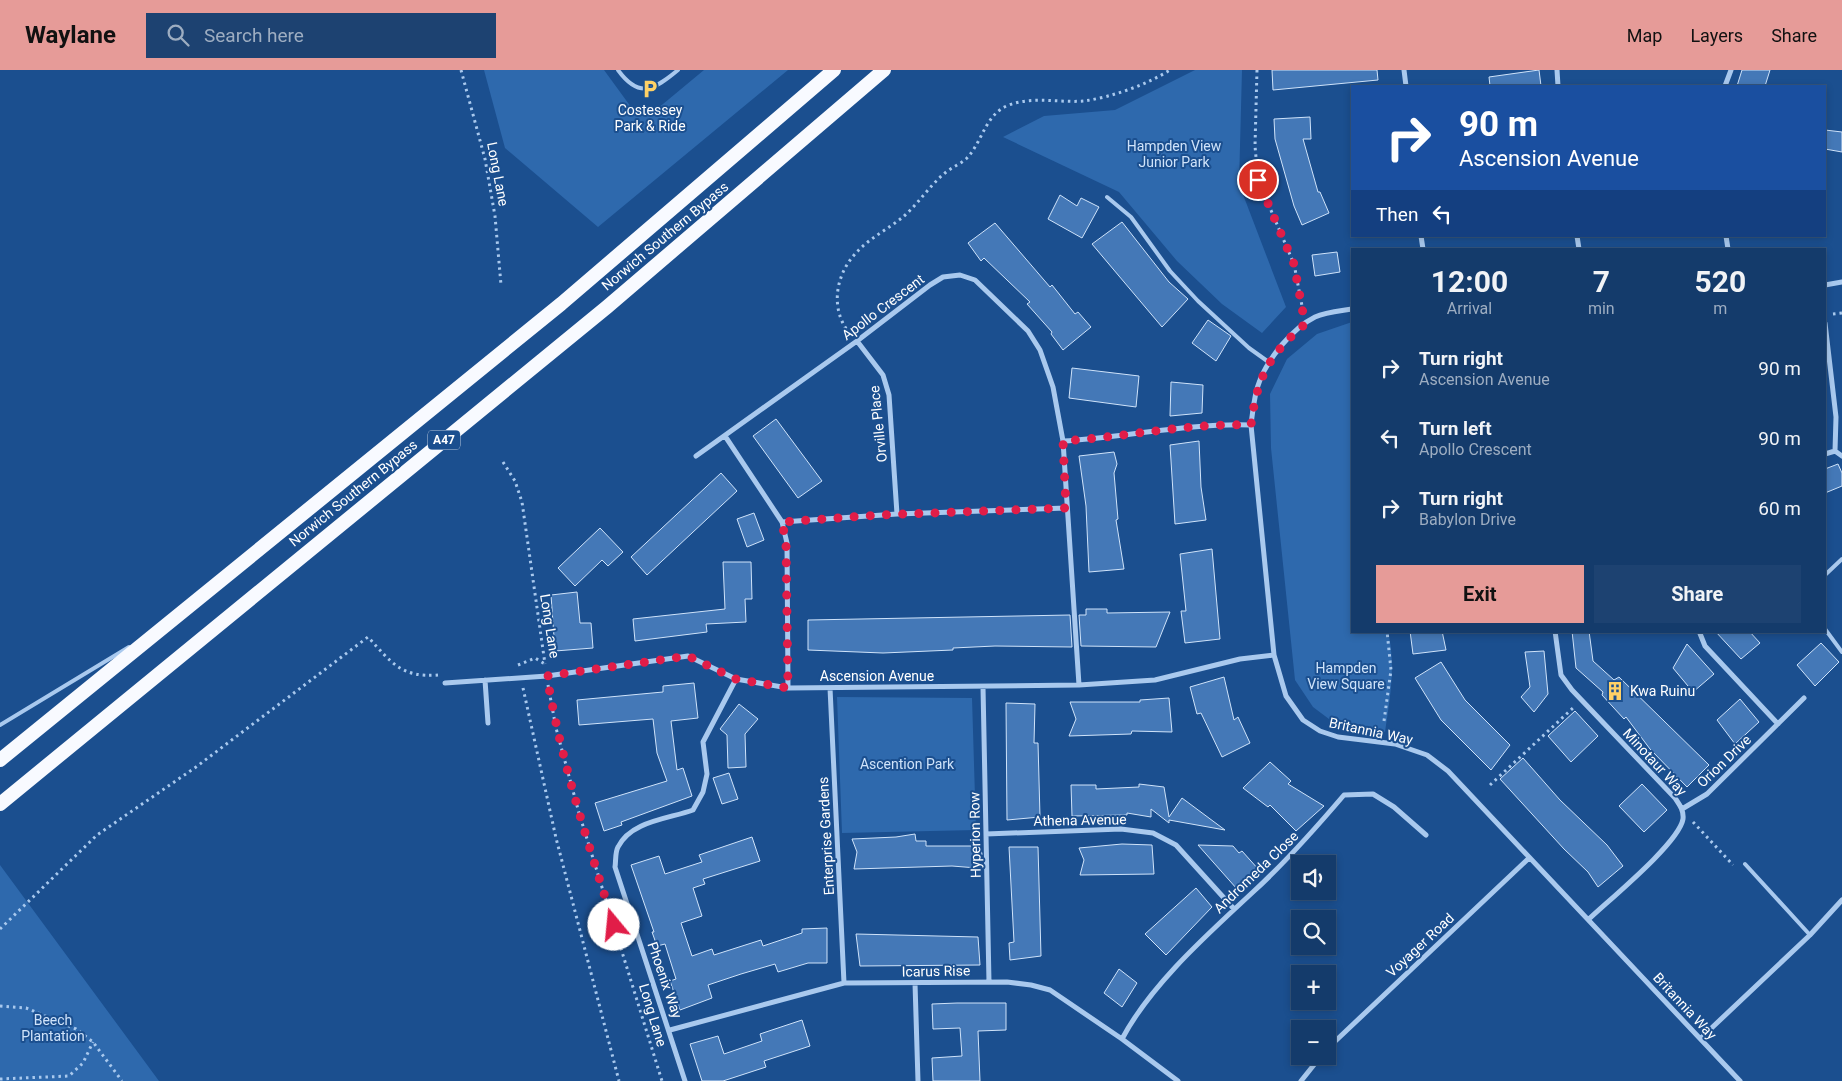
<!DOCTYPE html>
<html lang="en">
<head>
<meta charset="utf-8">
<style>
	:root { --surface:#143b6b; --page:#1d4271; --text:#f1f3f6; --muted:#9dadc1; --line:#33557e; --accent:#e69b98 }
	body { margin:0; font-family:Roboto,sans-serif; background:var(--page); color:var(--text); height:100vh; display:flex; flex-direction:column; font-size:19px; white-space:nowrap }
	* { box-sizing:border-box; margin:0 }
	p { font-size:16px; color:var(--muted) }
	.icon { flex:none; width:28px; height:28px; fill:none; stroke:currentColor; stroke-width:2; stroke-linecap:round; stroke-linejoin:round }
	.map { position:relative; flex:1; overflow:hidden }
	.details { position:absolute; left:1351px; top:178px; width:475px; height:385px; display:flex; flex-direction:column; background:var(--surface); border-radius:0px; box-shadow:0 2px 8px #0003,0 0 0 1px var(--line) }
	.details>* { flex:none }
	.banner { position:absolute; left:1351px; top:15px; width:475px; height:152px; border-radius:0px; box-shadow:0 2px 8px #0003,0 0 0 1px var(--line); background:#1a4fa0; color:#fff; overflow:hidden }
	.tools { position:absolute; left:1291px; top:785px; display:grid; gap:10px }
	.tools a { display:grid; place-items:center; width:45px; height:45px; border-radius:0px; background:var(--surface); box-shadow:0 2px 8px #0003,0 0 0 1px var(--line); font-size:25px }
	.pin { position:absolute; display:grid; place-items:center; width:42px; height:42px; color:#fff; margin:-21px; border:2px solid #fff; border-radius:50%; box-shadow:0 1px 5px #0007 }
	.me { position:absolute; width:55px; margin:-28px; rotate:343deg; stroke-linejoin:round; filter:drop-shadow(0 0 4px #0008) }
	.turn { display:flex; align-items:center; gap:18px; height:105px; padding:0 25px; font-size:22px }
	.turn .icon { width:65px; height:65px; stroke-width:2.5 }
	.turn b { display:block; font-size:35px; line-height:42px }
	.then { display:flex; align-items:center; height:48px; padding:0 25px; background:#0003; gap:10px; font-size:19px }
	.eta { display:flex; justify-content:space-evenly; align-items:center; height:85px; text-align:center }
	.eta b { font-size:30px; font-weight:700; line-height:35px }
	.cta { display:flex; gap:10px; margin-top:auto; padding:10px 25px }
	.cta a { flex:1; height:58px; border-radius:0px; background:var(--accent); color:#111; font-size:20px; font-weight:700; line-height:58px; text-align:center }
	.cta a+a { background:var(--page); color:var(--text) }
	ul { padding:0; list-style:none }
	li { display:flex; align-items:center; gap:15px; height:70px; padding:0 25px }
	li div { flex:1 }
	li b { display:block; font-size:19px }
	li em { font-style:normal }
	header { display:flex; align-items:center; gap:30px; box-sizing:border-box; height:70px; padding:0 25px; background:var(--accent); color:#111 }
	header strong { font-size:24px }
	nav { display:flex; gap:28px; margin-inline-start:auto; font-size:18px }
	.search { width:350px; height:45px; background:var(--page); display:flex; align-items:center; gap:12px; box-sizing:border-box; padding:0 18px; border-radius:0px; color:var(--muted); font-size:19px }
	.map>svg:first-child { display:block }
</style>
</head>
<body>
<header>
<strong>Waylane</strong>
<div class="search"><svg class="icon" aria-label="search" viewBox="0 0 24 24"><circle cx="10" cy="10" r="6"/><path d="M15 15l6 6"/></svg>Search here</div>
<nav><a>Map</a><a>Layers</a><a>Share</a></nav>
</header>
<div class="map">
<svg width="1842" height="1011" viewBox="0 0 1842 1011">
	<rect width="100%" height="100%" fill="#1b4f8f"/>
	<path fill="#2e69ad" d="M484,0H604L631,37L641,44L657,39L704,0H788L598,157L505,78Z
		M1195,0H1242L1239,114L1286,237L1262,263L1222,234L1177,191L1119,122L1003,67L1044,46L1115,40Z
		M1352,252V561H1388C1396,596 1390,628 1385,662L1333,652L1313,637L1295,610L1271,378L1270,324L1287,289L1317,264Z
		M837,627L972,628L976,760L842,763Z
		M0,795L159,1011H0Z"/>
	<path fill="#4478b7" stroke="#cfe3fa" d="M1272,0H1377L1378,10L1273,20Z
		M1539,0L1541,16H1490L1489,7Z
		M1742,0H1770L1765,16H1737Z
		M1310,47L1311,69H1303L1318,122H1320L1329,143L1302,155L1294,136L1275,69L1274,49Z
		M1825,60L1842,62V82L1825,79Z
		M1060,125L1077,136L1081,128L1099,137L1082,168L1048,149Z
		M1122,152L1169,212L1188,229L1162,257L1092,174Z
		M995,153L1050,217L1052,215L1075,244L1078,242L1091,257L1063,280L1051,264L1052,262L1027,234L1030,232L984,188L981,191L968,173Z
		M1337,182L1340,202L1315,206L1312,185Z
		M1208,250L1231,266L1216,291L1192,273Z
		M1072,298L1139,306L1136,337L1069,328Z
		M1171,312L1203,315L1202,343L1170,346Z
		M776,349L822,411L798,428L753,366Z
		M1199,371L1201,417L1206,450L1175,454L1170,375Z
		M1114,382L1117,394L1114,403L1118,449L1116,450L1124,499L1089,502L1086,436L1079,386Z
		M1838,394L1842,403V416L1825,423V399Z
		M721,403L737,421L647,505L631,487Z
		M754,443L764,470L747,477L737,449Z
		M600,458L623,482L608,496L602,490L575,516L558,498Z
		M1212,479L1220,569L1185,573L1181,541H1186L1180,484Z
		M723,492H751L752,529H745L746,552L706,554L707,562L635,571L633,549L725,539Z
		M577,522L580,553H591L593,578L555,581L551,525Z
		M1086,539H1107V543L1170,542L1156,577L1081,576L1079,545H1086Z
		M1070,545L1072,577L995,576L953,578V580L883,583L808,580V550Z
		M1410,561H1442L1446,580L1413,584Z
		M1572,561H1589L1593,591L1614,610L1619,607L1709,695L1687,717L1650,679L1626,647L1624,649L1602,625L1603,622L1576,598Z
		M1715,561H1749L1760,573L1741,589Z
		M1821,573L1839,592L1815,616L1797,595Z
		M1687,574L1714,604L1693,622L1673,598Z
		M1544,581L1548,624L1534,642L1521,627L1530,617L1525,582Z
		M1441,592L1465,630L1510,675L1491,700L1441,650L1415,608Z
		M1224,607L1234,650L1238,647L1250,673L1222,687L1201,643L1197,644L1190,617Z
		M694,613L698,648L671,651L677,700L683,698L692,726L621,752L622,755L604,761L595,733L667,711L657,683L653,649L579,655L577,630L663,622V616Z
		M1169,628L1172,662L1132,661L1131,664L1069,666L1076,649L1070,632H1140V630Z
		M1740,629L1759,652L1735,674L1717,650Z
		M1006,633L1035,634L1034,673H1038L1040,747L1007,750Z
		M739,634L758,649L745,664L746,697L728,698L727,665L720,659Z
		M1575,641L1598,666L1571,692L1548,666Z
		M1523,688L1560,730L1607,775L1623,796L1598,817L1588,802L1564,779L1500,709Z
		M1270,692L1291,711L1288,714L1324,736L1296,761L1270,735L1268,737L1243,718Z
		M729,703L738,729L722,734L713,708Z
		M1139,714L1164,717L1169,747L1182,728L1225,760L1169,750V753L1151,739V747L1127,743V745L1072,746L1071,715H1096V719L1139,717Z
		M1642,714L1667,740L1644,762L1619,736Z
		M915,764L916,771H926V776H980L982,784L977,798L952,796L854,799L857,782L852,769L896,767Z
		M752,767L760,791L703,809L705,814L693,818L702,846L681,853L692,886L712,879L714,885L761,870L763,876L802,863V859L827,858V893H808L778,902L775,894L741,904L708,915L712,928L680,940L670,911L676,909L665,874L657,876L652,862H654L631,795L659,786L665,804L702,792L699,785Z
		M1122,774L1152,775L1154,804L1080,805L1084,790L1079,778Z
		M1198,775L1233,776L1239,783L1242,781L1259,800L1237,819Z
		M1009,777H1038L1041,886L1010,890L1009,873L1014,872Z
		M1196,818L1212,837L1166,885L1145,864Z
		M856,864L978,867L980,895L860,896Z
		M1119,899L1137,913L1122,937L1104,923Z
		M957,933H1006V960L978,961L980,1011H933L932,988L962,986L960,958L933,959L932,934Z
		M802,950L810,976L764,991L766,997L723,1011H702L690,974L718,966L724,984L762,971L760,964Z"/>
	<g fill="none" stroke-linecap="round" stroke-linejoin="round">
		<path stroke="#a9c9ee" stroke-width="3" stroke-dasharray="2.5 4" stroke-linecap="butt" d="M461,0L485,89L495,146L501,215
			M1257,0L1255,76L1258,110L1294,194L1303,241
			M1833,244L1842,243
			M850,264C830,240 835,206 855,184C868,169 888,159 903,147C919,133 930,115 945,103C952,97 961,94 967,88C983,71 985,44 1009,35C1033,26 1059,33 1084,31C1112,27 1146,15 1170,0
			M503,392L515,411L522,432L545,594
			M1352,466V465
			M518,595L535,588L545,594
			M548,615L556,658L579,743L662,1011
			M523,618L556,768L619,1011
			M1384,651L1391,600L1387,561
			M1490,715L1574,637
			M1693,752L1733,795
			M0,859L97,765L196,697L368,567C391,592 401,608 438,605
			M0,936L26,938L76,959L93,972L122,1011
			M0,1009L69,1006L83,993L93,972"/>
		<path stroke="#a9c9ee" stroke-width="4" d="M618,0C639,29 654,20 678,0
			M1107,127L1131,147L1170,201L1198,231L1249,278L1270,293
			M1825,505L1842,489
			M1825,559L1842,582
			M0,655L129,577
			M1745,794L1810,865"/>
		<path stroke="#a9c9ee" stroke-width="5" d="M1404,0L1406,16
			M1557,0L1558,16
			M1725,16L1731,0
			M1421,166L1423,179
			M1577,166L1579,179
			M1726,166L1728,179
			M1825,215L1842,212
			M1352,239C1340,241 1326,242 1315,247C1293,258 1269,287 1260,310C1254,324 1253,339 1251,355L1274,585L1286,626L1303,650L1320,661L1338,667L1395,674L1427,685L1448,701L1740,1011
			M1825,253L1836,347L1835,381L1825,384
			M857,271L883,305L889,325L897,444
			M725,366L782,452L787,473L788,618
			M1063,371C1126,367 1188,353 1251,355
			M1835,381L1842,386
			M696,386L857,271L930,215L943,207L960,205L975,210L1028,261L1040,280L1053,317L1063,371L1079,615
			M782,452L897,444L1066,438
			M1555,561L1561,605L1572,620L1675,728C1679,734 1684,740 1683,749C1679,773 1609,830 1589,849
			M1699,561L1705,576L1778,654
			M485,610L488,653
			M445,613L547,606L688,586L736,609L788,618L1079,615L1155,610L1240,589L1274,585
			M983,617L989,912
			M830,618L844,913
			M1682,739L1707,724L1804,628
			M986,764L1121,759L1153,763L1176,775L1234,839
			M915,913L918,1011
			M670,960L844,913L1007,912L1031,915L1050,920L1122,969L1178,1011
			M1701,968L1810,865L1842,830
			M1122,969C1151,914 1208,864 1253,822C1286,792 1315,759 1344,725L1373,724L1394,737L1426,765
			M1328,978L1528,789
			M685,1011L615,797C616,791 615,782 618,777C631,751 668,749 693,740L703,722L707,704L703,672L736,609
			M1301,1011L1321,986"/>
		<path stroke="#f8faff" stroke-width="14" d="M0,690L561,234L834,0
			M0,734L607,237L884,0"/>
	</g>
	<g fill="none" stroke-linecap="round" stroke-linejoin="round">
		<path stroke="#e11d48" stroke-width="9" stroke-dasharray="0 16.2" d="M614,855C588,773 561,691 547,606L688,586L736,609L788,618L786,473L782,452L879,445L1066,438L1063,371C1126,367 1188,353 1251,355C1257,307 1269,285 1305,254L1294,194L1258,110"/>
	</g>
	<defs>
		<g id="parking-bare" transform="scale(1.5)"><path d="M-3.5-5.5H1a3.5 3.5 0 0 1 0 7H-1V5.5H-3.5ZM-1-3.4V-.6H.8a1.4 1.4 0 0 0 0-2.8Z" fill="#ffd166" stroke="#1b4f8f" stroke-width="2.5" paint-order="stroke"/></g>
		<g id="building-bare" transform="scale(1.5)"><path d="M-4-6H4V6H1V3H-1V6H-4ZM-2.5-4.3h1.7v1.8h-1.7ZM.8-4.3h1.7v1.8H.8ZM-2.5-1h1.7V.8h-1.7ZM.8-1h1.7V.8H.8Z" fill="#ffd166" stroke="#1b4f8f" stroke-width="2.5" paint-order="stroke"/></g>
	</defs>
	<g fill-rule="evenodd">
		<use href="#parking-bare" x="650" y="19"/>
		<use href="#building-bare" x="1615" y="621"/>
	</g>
	<g text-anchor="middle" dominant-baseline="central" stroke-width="4" stroke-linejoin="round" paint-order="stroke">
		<rect fill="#1b4f8f" stroke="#bbcadd" stroke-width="1" x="428" y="360.5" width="32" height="19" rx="4"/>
		<g font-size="12" font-weight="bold" fill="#fff">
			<text x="444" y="370">A47</text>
		</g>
		<g font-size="14" fill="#fff" stroke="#1b4f8f">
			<text x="650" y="40">Costessey<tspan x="650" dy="16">Park &amp; Ride</tspan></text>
			<text x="1630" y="621" text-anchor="start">Kwa Ruinu</text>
		</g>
		<g font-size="14" fill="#cfe3fa" stroke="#1b4f8f">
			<text x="1174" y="76">Hampden View<tspan x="1174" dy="16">Junior Park</tspan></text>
			<text x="1346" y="598">Hampden<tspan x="1346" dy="16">View Square</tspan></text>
			<text x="907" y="694">Ascention Park</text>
			<text x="53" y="950">Beech<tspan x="53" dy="16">Plantation</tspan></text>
		</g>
		<g font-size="14" fill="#fff" stroke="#1b4f8f">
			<text transform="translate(498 104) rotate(79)">Long Lane</text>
			<text transform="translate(665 166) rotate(-40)">Norwich Southern Bypass</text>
			<text transform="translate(883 237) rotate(-37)">Apollo Crescent</text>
			<text transform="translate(878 354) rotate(-96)">Orville Place</text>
			<text transform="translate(353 423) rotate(-39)">Norwich Southern Bypass</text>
			<text transform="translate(550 556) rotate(81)">Long Lane</text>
			<text x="877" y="606">Ascension Avenue</text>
			<text transform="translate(1371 661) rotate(12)">Britannia Way</text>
			<text transform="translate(1724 691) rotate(-44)">Orion Drive</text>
			<text transform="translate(1655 692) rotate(47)">Minotaur Way</text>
			<text transform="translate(1080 750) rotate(-1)">Athena Avenue</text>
			<text transform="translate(975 765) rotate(-91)">Hyperion Row</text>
			<text transform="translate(826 766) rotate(-93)">Enterprise Gardens</text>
			<text transform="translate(1256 802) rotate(-44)">Andromeda Close</text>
			<text transform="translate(1420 875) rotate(-43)">Voyager Road</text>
			<text transform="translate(936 901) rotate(-1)">Icarus Rise</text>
			<text transform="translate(665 910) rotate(71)">Phoenix Way</text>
			<text transform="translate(1685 936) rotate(47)">Britannia Way</text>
			<text transform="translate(653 945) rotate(73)">Long Lane</text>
		</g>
	</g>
</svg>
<div class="tools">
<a><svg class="icon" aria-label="sound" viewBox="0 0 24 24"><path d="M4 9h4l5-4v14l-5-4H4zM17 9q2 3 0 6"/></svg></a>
<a><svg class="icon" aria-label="search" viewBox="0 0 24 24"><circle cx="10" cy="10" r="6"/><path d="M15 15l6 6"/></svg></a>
<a>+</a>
<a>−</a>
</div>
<div class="pin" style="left:1258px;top:110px;background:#d93025"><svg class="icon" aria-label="arrive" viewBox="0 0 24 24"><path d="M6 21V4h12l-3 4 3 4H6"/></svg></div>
<svg class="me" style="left:614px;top:855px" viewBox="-20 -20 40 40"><circle r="19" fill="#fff"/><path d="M0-13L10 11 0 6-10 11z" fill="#e11d48"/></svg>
<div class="banner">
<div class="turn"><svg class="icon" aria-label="right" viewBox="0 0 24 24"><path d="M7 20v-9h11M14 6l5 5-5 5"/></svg><div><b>90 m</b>Ascension Avenue</div></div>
<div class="then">Then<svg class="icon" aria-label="left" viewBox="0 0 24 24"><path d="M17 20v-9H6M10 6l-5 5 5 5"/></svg></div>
</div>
<section class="details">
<div class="eta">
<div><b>12:00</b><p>Arrival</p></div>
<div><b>7</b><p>min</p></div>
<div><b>520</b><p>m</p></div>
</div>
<ul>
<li><svg class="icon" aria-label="right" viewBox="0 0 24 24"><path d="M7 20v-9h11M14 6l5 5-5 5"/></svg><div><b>Turn right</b><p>Ascension Avenue</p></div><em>90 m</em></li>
<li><svg class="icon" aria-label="left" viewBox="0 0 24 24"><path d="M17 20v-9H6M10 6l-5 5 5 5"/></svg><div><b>Turn left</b><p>Apollo Crescent</p></div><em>90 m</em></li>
<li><svg class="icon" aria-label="right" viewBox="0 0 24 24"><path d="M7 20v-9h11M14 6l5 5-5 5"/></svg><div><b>Turn right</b><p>Babylon Drive</p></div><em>60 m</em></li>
</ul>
<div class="cta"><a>Exit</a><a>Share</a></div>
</section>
</div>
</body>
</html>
